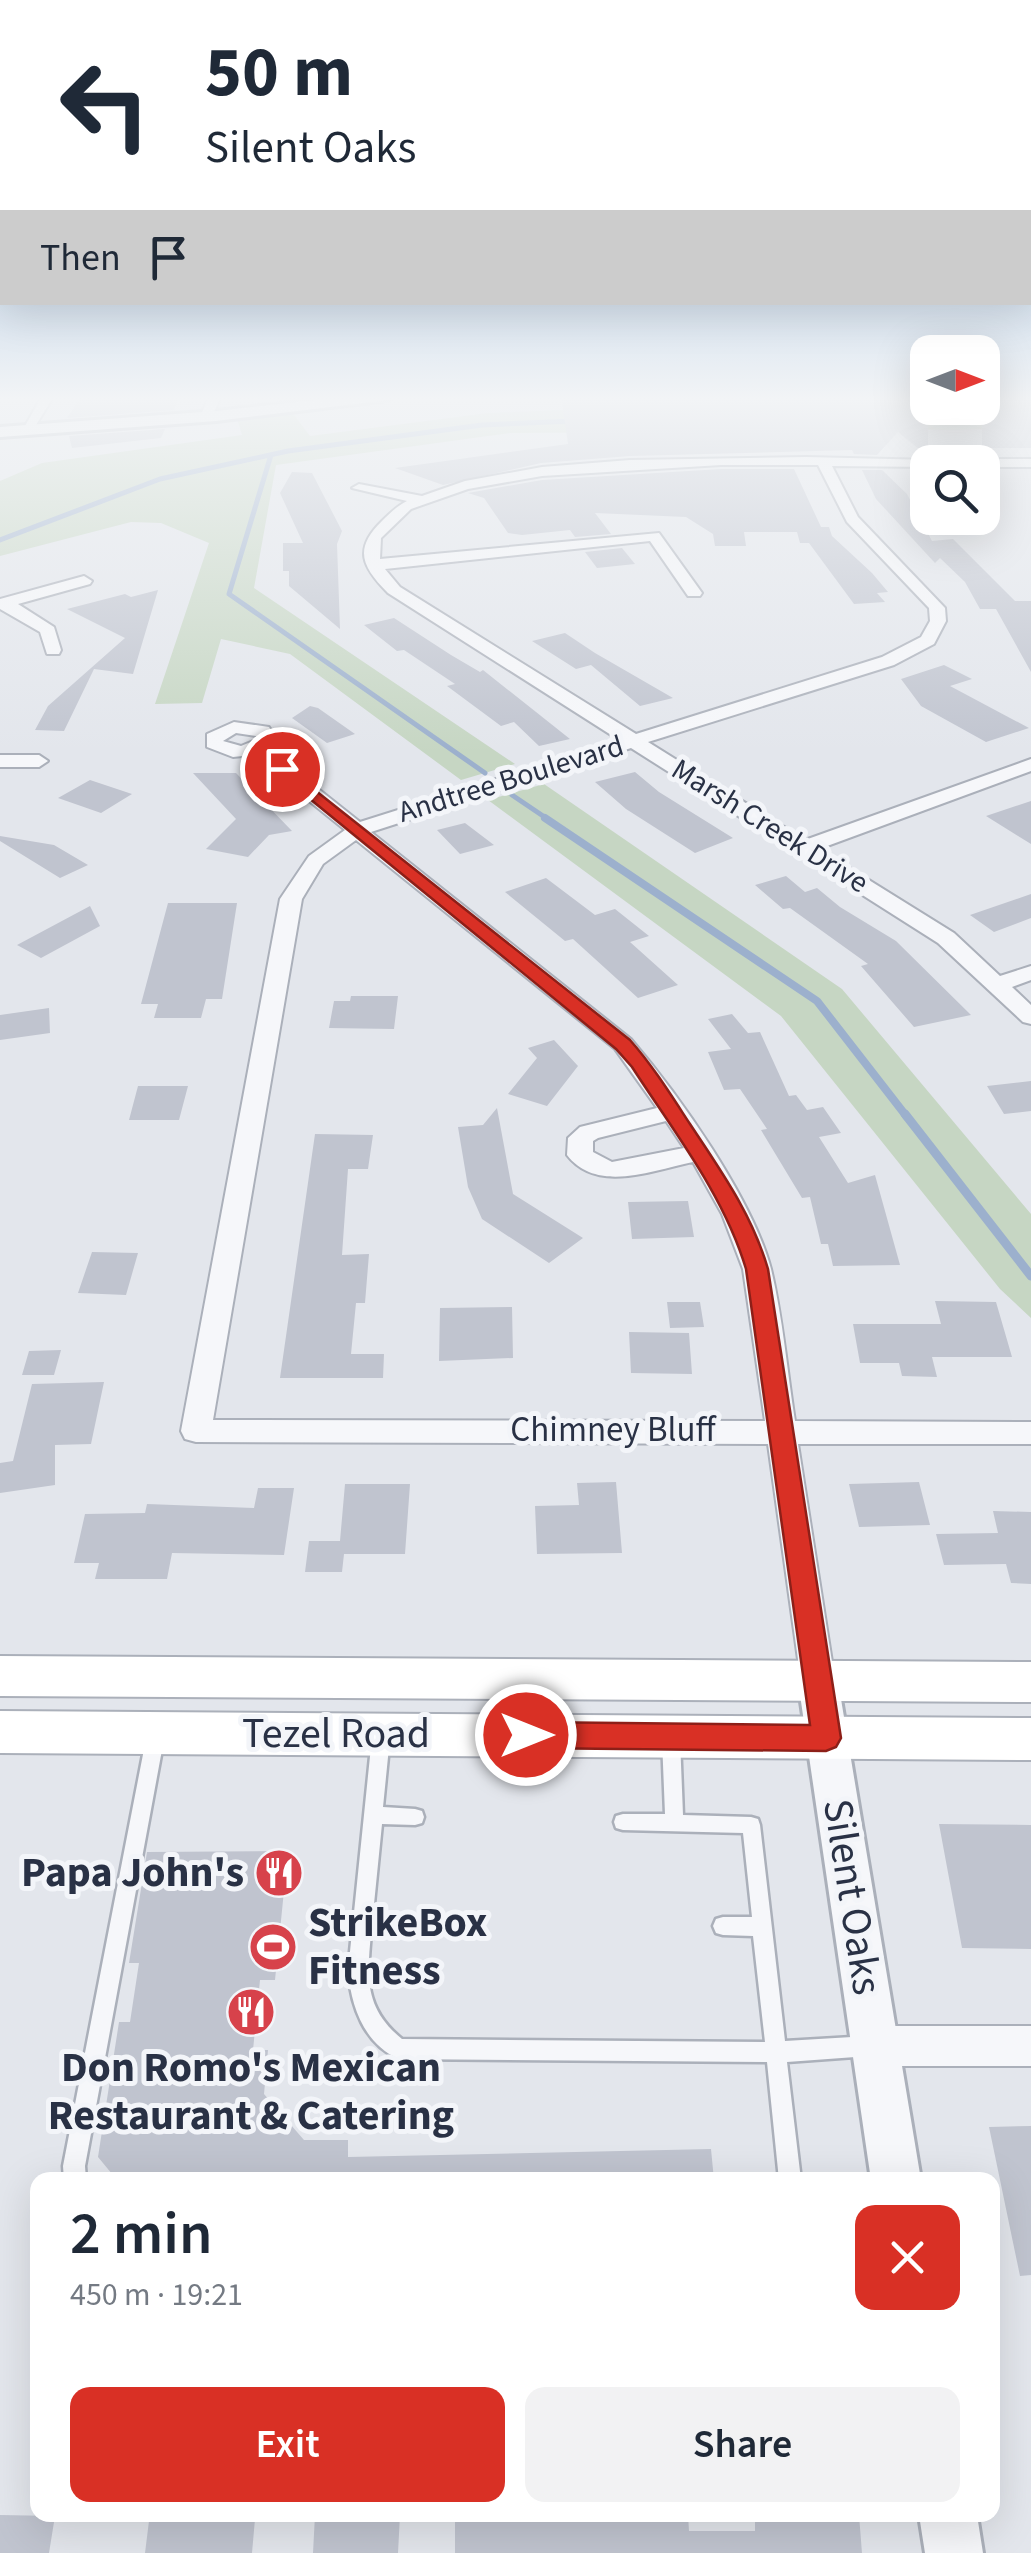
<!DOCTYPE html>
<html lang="en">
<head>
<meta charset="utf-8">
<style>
	:root { --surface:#fff; --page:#f2f2f3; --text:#1f2937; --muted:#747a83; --accent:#d93025 }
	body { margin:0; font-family:"Source Sans 3",sans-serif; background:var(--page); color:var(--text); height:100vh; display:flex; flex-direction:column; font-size:38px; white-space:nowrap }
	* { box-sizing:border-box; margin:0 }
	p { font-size:32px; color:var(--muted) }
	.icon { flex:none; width:55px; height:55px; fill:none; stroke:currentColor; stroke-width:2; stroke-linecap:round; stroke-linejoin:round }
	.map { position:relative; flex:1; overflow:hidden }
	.details { position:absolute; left:30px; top:2172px; width:970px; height:350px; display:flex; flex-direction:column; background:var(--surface); border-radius:20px; box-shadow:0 10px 40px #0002 }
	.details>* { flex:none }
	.banner { position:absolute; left:0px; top:0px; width:1032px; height:305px; box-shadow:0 10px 40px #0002; background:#fff; color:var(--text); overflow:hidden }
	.needle { width:65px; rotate:90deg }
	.tools { position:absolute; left:910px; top:335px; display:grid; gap:20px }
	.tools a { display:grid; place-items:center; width:90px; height:90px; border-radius:20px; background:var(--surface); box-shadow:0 10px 40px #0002; font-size:50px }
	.pin { position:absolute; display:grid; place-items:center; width:85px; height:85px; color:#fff; margin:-42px; border:5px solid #fff; border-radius:50%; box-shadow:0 2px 10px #0007 }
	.me { position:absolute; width:110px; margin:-55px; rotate:90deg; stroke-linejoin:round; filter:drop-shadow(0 0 8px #0008) }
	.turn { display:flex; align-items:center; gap:35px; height:210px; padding:0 40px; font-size:45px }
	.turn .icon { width:130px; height:130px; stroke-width:2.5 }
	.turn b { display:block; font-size:70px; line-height:85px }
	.then { display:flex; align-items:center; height:95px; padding:0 40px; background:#0003; gap:20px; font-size:38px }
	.round { display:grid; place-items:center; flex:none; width:105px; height:105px; border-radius:20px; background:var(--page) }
	.overview { display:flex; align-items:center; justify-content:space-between; height:170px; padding:0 40px }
	h1 { font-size:60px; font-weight:600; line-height:75px }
	.button { display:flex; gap:20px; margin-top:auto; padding:20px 40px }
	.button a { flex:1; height:115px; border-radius:20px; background:var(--accent); color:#fff; font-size:40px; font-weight:600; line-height:115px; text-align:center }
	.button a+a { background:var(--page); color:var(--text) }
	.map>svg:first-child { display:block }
</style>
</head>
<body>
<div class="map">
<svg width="1031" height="2553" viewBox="0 0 1031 2553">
	<rect width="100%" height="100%" fill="#e3e6ec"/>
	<path fill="#c6d6c3" d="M1031,408V429L510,433L276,465L254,588L515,764L461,780L290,654L221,639L202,703L155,704L209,543L161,523L131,522L0,556V481L42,463L242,435L237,418L291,411L310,436L488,413L558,410Z
		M544,784L842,989L1031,1214V1318L1000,1289L781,1016L488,800Z"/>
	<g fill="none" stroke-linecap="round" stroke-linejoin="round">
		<path stroke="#9cb0cd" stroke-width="5" d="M919,420H993
			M271,455L229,594L485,773
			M0,540L160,479L288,451L482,425L573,421
			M512,795L549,820"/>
		<path stroke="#9cb0cd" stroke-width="8" d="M545,818L817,1001L907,1117"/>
		<path stroke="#9cb0cd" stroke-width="9" d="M905,1114L1031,1276"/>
	</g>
	<path fill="#c0c4cf" d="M82,396H180L174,410L67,418Z
		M561,396H928V456L898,432L877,455L854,454L852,450L630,456L541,463L443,485L395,468L568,444Z
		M982,396H1031V448H982Z
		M165,429L161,438L72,448L69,436Z
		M721,469H794L821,527H829L832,536L872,573L888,592L877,593L885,602L854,604L809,543H800L797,532H744L746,546H715L713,534L686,517L595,513L611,534L575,537L570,530L522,535L508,533L484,498L468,493L542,480Z
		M882,470L907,494L932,541L953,539L1015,601H1031V672L996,609H980L965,582L940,558L935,563L876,499L862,470Z
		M292,472L312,473L342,531L337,544L340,629L289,586V571H283V543H303L280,493Z
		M622,548L635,564L597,568L585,552Z
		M158,590L133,674L94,669L64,731L35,730L48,706L125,638L67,609L125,594L131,597Z
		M394,618L451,655L480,672L483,670L570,739L539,746L514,722L501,726L447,686L455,684L404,650L397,651L364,625Z
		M565,633L595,653L673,698L640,706L591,665L576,669L532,641Z
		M944,665L972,679L950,686L1029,728L986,742L921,706L901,679Z
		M310,706L318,708L355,734L327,743L292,718Z
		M635,772L659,792L733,838L695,853L626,809L595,782Z
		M193,773H236L292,831L269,835L248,857L206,849L236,819Z
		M90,780L132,794L101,813L58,798Z
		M1031,801V844L986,816Z
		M465,823L494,845L460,854L437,830Z
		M0,836L54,845L88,865L60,878L0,841Z
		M786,876L805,892L817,888L840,907L896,941L971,1015L914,1027L861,966L868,964L790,908L783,909L755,885Z
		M546,878L595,915L615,909L649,936L630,942L678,985L638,998L573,939L565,941L505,892Z
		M1031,894V918L994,932L970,915Z
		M168,903H237L222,999H206L201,1018H154L158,1004H141Z
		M90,906L100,926L41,958L17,945Z
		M351,996H398L394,1029L329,1028L334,1001H350Z
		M49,1008L50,1033L0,1040V1015Z
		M732,1014L748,1033L760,1032L789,1096L796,1095L807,1110L823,1107L841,1133L819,1137L848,1183L875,1175L900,1265L833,1266L828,1244H821L810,1197L802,1198L761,1130L767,1129L740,1089L724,1090L708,1052L731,1049L708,1019Z
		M554,1040L578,1066L547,1106L508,1094L537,1058L528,1048Z
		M1031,1081V1111L1004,1114L987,1086Z
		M138,1086H188L179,1120H129Z
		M497,1108L513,1194L583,1238L549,1263L482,1219L468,1187L458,1127L483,1125Z
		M315,1134L373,1135L368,1169H348L342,1255L369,1254L365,1303H356L351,1354H384L383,1378H280Z
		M688,1201L694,1237L632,1239L628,1202Z
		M92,1252L138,1253L126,1295L78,1293Z
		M935,1301L996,1302L1012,1357H932L937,1377L902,1376L899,1363H860L853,1324H941Z
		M667,1302H700L704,1327L670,1328Z
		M512,1307L513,1358L439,1361L440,1308Z
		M629,1332L689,1333L692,1374L631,1373Z
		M61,1350L54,1375H22L29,1351Z
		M104,1382L91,1444L55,1445V1485L0,1493V1463L13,1461L32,1384Z
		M616,1482L622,1553L537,1554L535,1506L579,1505L577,1483Z
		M919,1482L930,1525L859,1527L849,1484Z
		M345,1484H410L405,1554H344L342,1572H305L309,1541H340Z
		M258,1488H294L284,1555L172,1553L167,1579H95L99,1563H74L85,1514L145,1513L147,1504L254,1508Z
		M993,1511L1031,1512V1584L1011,1583L1006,1564L944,1565L936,1534L998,1533Z
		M939,1824L1031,1825V1949L962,1948Z
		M288,1851L275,1980H260L253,2050H268L264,2094L304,2140H348V2157L711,2149L714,2180H117L98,2157L119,2022H130L139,1963H129L147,1852Z
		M1031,2126V2275L1020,2276L989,2127Z
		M0,2515L55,2516L49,2553H0Z
		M315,2515H400L398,2553H313Z
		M455,2515H688L689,2531H755V2515H859L862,2553H455Z
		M255,2519L252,2553H145L149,2521Z"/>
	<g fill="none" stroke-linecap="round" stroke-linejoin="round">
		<g stroke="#abb0ba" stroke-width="5">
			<path id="service" d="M381,1729L387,1732L390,1737L383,1807L415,1809L422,1811L424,1817L422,1823L415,1825L382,1824L373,1914L395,1915L402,1917L405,1924L402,1931L395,1933H371C367,1978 364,2008 402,2039L765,2042L753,1936L723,1935L716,1933L713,1926L716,1919L723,1917H752L743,1833L623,1830L616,1828L614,1822L616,1816L623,1814H665L662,1739L665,1733L671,1731L677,1733L680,1739L683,1815L751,1817L758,1819L760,1825L785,2041L869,2036L876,2039L879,2046L876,2053L869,2056L787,2062L801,2180H779L767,2062L399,2059C364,2044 351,2006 348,1971L372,1737L375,1732Z
				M155,1731L161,1733L164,1739L85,2166L86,2180H64L63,2166L146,1739L149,1733Z"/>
		</g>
		<g stroke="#abb0ba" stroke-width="4">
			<path id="minor" d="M42,396H54L31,433H21Z
				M209,396H221L212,417L206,421L200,417Z
				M806,457L933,460L928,467L832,466L858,517L945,608L946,621L934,644L894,665L648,742L805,840L1031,759V771L819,849L954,933L1000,976L1031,966V980L1012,987L1031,1005V1024L1023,1022L938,943L631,748L371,832L631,1039C679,1095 752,1198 771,1269C783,1318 787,1371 795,1421L1031,1422V1444H798L835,1681L830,1691L818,1696L806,1691L801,1681L768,1444L196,1442L185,1439L181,1431L280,899L309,856L345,830L252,755L233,757L207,747V734L234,722L269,727L277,740L268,749L360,822L619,740L388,593C362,567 353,549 382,521C390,513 397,506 407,501L352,488L359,484L422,496L465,481L542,467L630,460ZM721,465H818L847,522L929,608L930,621L921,637L882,657L636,734L400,587L385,569L650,541L688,596H700L702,593L659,533L380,559L381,538L411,509L468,489L542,476ZM236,733L256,736L258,739L241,746L223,741ZM356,840L615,1049L657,1108L580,1127L568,1138L567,1155C597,1194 653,1170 693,1162L722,1214L743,1269L765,1421L213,1420L302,899L323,864ZM666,1121L684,1148L612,1162L593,1152V1141L598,1138Z
				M982,459H1031V467H982V462H976Z
				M84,576L92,581L90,584L18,604L54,627L61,650L59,654H47L40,632L0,609V599Z
				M0,755H39L48,761L39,767H0Z
				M875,2026H1031V2066H875L861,2060L855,2046L861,2032Z"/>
		</g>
		<g stroke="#abb0ba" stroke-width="6">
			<path id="tertiary" d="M352,396H395L388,400L216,421L0,437V427L216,411Z
				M818,1664L832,1669L838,1681L921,2180H871L798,1681L804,1669Z
				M919,2515H977L983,2553H925Z"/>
		</g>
		<g stroke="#abb0ba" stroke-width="4">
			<path id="secondary" d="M0,1656L1031,1662V1702L0,1696Z
				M0,1711L1031,1718V1760L0,1753Z"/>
		</g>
		<use href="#service" fill="#f6f7fa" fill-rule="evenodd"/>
		<use href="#minor" fill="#f6f7fa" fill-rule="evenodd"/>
		<use href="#tertiary" fill="#f6f7fa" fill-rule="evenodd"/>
		<use href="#secondary" fill="#fff" fill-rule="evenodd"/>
	</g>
	<linearGradient id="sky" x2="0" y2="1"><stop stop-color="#89b2dd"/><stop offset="0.53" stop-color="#f2f4f6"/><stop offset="1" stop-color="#f2f4f6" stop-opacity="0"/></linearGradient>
	<rect width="1031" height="753" fill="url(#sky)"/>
	<path fill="#d93025" stroke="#8d1f18" stroke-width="2.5" d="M282,764L630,1040C653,1066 671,1095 690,1124C721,1171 752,1214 768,1269L841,1738L836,1747L826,1751L526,1748L516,1744L511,1735L516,1726L526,1722L810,1725L746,1269C724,1195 674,1132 632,1067L616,1049L277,772L274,769Z"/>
	<defs>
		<g id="restaurant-disc" transform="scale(2.5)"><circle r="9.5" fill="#d7424b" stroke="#f3f5f9"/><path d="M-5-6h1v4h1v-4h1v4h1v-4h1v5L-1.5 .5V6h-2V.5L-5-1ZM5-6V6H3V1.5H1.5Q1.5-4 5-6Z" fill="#fff"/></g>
		<g id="stadium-disc" transform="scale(2.5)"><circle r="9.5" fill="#d7424b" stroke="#f3f5f9"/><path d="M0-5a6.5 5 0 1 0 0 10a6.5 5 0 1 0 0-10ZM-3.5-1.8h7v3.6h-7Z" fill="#fff"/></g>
	</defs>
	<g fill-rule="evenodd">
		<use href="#restaurant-disc" x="279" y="1873"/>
		<use href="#stadium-disc" x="273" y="1947"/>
		<use href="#restaurant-disc" x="251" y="2012"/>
	</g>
	<g text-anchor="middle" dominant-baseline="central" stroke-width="10" stroke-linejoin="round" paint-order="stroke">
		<g font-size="30" fill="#293145" stroke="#f3f5f9">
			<text transform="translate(511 779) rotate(-17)">Andtree Boulevard</text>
			<text transform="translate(770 826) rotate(32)">Marsh Creek Drive</text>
		</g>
		<g font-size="35" fill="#293145" stroke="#f3f5f9">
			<text x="613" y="1430">Chimney Bluff</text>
		</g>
		<g font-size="42" fill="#293145" stroke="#f3f5f9">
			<text x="336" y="1734">Tezel Road</text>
			<text transform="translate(852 1897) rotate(81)">Silent Oaks</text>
		</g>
		<g font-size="42" font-weight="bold" fill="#293145" stroke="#f3f5f9" text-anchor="end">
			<text x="244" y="1873">Papa John's</text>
			<text x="308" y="1923" text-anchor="start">StrikeBox<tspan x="308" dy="48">Fitness</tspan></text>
			<text x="251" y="2068" text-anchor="middle">Don Romo's Mexican<tspan x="251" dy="48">Restaurant &amp; Catering</tspan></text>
		</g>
	</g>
</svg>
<div class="tools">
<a><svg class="needle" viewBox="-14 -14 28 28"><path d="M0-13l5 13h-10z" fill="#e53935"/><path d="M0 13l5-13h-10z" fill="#747a83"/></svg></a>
<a><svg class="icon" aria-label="search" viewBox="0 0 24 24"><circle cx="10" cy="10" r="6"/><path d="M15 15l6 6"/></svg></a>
</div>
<div class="pin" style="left:282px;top:769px;background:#d93025"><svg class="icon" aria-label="arrive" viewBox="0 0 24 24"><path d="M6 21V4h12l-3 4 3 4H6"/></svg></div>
<svg class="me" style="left:526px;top:1735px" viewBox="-20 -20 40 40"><circle r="17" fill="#d93025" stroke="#fff" stroke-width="3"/><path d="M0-11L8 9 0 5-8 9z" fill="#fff"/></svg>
<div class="banner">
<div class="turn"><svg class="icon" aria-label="left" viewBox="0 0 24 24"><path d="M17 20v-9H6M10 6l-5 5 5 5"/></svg><div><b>50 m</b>Silent Oaks</div></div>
<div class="then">Then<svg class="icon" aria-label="arrive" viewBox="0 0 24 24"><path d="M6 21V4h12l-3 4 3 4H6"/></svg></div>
</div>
<section class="details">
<div class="overview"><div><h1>2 min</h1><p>450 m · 19:21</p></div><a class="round" style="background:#d93025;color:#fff"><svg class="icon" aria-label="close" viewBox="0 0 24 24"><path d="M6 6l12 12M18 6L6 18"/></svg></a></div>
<div class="button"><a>Exit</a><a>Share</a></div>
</section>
</div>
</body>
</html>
